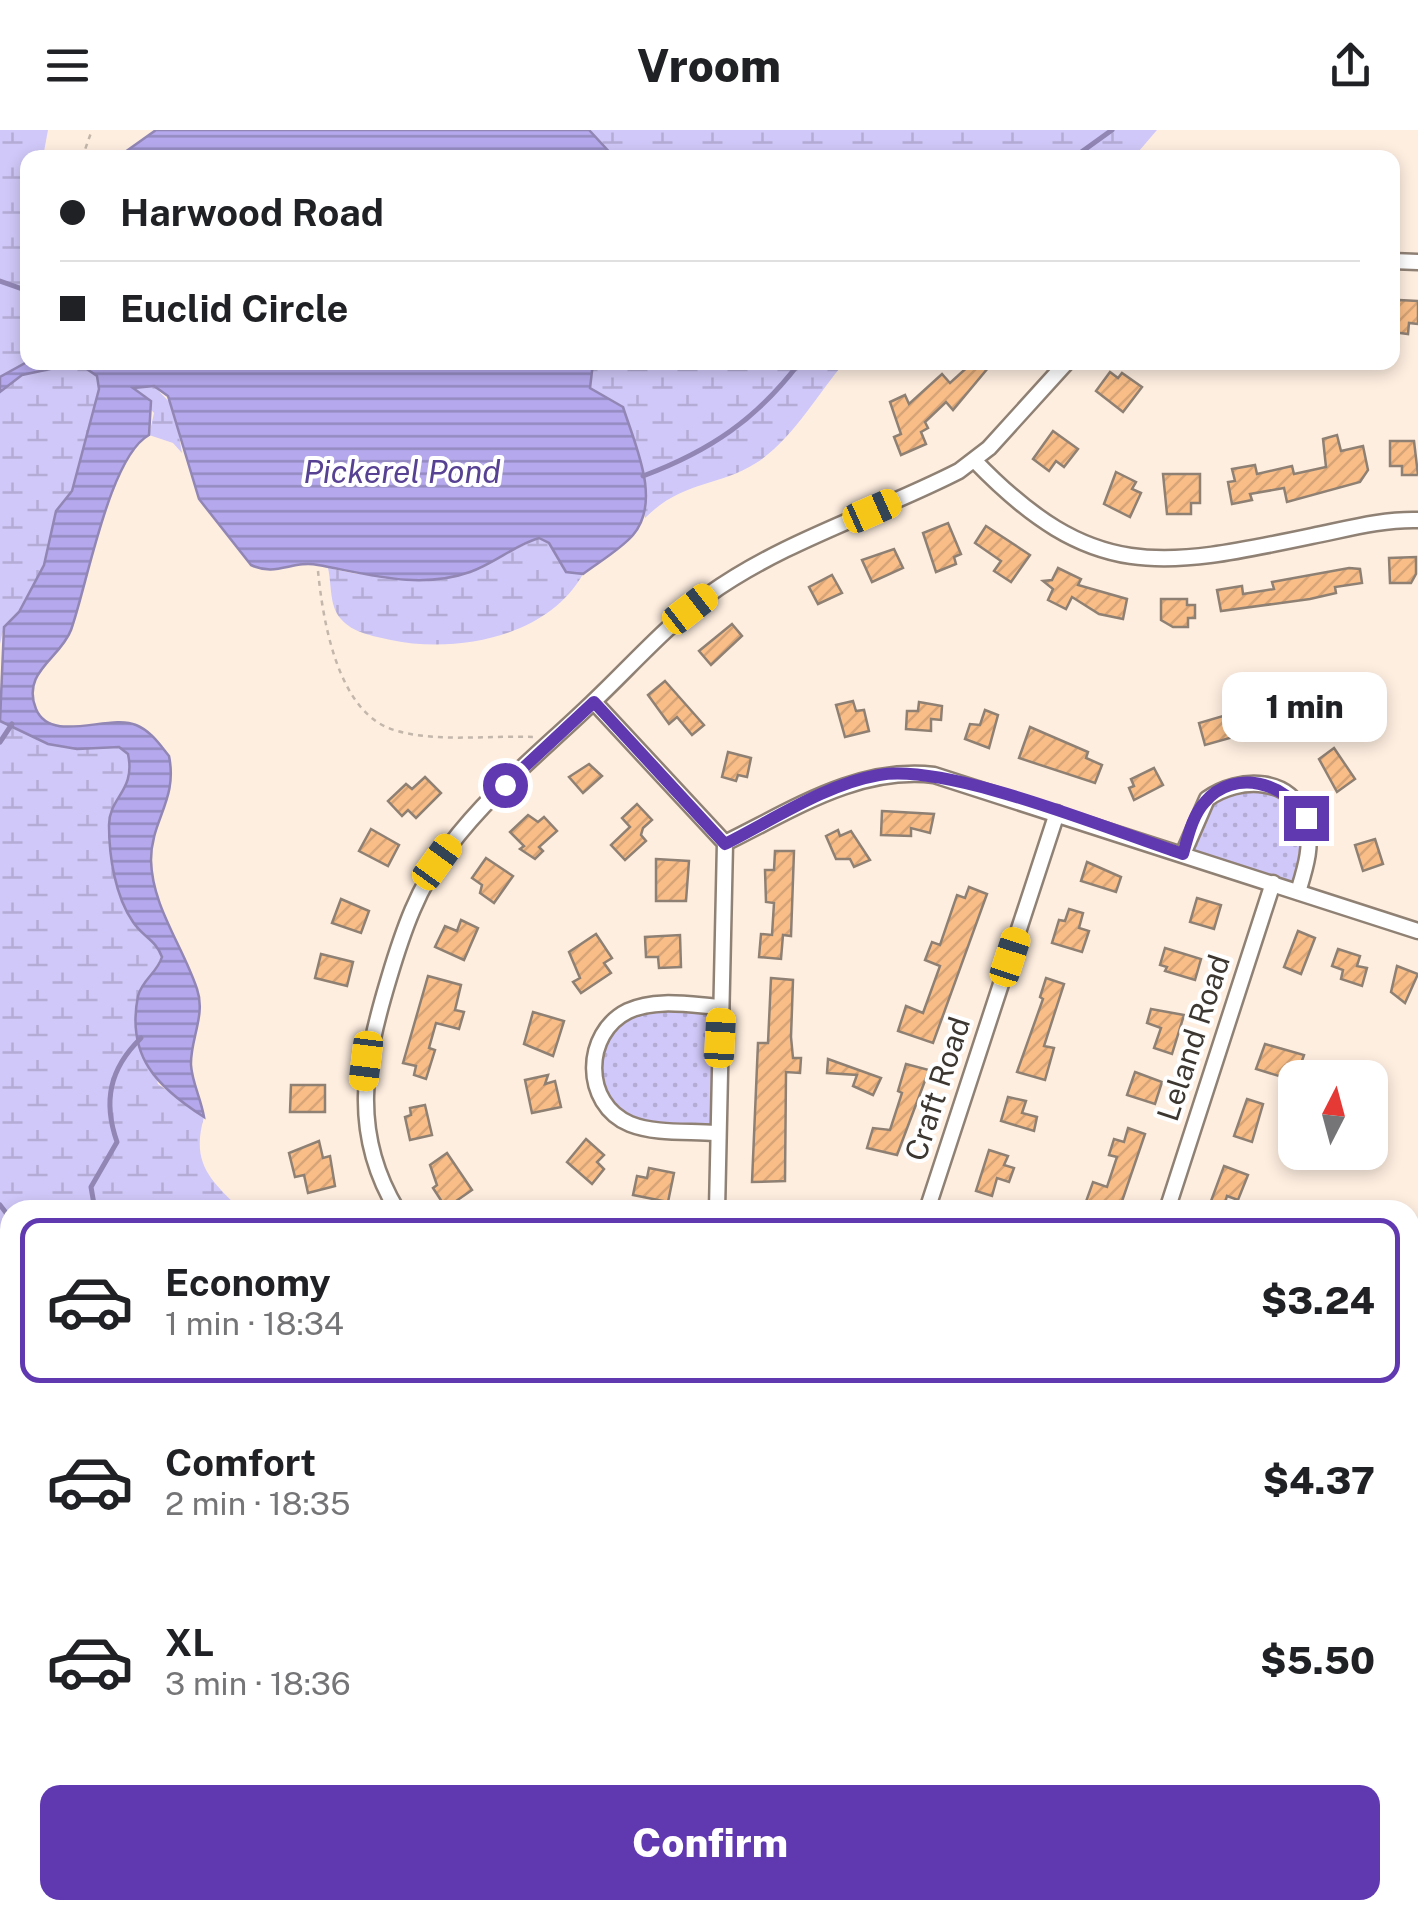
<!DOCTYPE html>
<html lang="en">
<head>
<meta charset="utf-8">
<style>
  :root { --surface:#fff; --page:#f2f2f2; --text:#202124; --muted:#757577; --line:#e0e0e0; --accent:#6039b1 }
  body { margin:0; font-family:"Public Sans",sans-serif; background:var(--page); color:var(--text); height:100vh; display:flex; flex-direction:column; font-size:38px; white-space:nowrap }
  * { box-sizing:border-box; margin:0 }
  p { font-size:32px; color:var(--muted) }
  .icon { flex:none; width:55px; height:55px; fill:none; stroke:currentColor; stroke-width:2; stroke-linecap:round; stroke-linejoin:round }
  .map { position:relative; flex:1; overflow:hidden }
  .drawer { position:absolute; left:0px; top:1070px; width:1420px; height:720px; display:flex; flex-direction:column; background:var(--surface); border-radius:30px 30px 0 0; box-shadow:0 5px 15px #0003 }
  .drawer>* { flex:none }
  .guide { position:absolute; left:20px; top:20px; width:1380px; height:220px; border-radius:20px; box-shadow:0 5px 15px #0003; display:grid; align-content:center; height:220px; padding:0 40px; background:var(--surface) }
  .needle { width:65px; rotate:6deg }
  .tools { position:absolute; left:1278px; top:930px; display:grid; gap:20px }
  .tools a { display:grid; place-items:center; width:110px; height:110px; border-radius:20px; background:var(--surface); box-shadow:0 5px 15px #0003; font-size:50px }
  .end { position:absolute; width:45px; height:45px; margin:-22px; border:12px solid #6039b1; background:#fff; box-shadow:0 0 0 5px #fff }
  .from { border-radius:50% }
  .bubble { position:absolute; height:70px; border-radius:20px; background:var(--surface); box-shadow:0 5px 15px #0003; font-size:32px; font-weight:800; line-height:70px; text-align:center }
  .car { position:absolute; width:30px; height:60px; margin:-30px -15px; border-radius:12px; box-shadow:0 0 8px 2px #0007; background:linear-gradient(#f5c518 24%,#345 0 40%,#f5c518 0 76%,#345 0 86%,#f5c518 0) }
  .guide b { display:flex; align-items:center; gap:35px; height:95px; font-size:38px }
  .guide b+b { border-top:2px solid var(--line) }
  .guide i { width:25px; height:25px; background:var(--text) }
  ul { padding:18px 0 0; list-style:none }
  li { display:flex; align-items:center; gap:30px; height:165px; margin:0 20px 15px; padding:0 20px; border:5px solid transparent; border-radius:20px }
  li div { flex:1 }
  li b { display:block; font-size:38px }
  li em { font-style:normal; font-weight:800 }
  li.active { border-color:var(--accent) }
  li>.icon { width:90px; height:90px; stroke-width:1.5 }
  .button { display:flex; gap:20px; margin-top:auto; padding:20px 40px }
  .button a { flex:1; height:115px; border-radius:20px; background:var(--accent); color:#fff; font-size:40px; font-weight:800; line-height:115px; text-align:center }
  header { display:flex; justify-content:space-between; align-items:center; height:130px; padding:0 40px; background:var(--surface); font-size:45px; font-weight:800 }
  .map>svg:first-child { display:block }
  .grass { fill:url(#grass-dots) }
  .wetland { fill:url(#wetland-marsh) }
  .water { fill:url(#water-rules); stroke:#9186b4; stroke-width:2.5 }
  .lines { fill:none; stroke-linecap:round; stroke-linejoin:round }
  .stream { stroke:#9186b4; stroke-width:5 }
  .building { fill:url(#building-hatch); stroke:#8f8074; stroke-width:2.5 }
  .service-casing { stroke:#908175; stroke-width:12 }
  .minor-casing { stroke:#908175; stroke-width:19 }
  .path { stroke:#c3b6aa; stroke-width:2.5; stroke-dasharray:5 5; stroke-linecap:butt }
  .service { stroke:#fff; stroke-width:8 }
  .minor { stroke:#fff; stroke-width:14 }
  .route { stroke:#6039b1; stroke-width:12 }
  .labels { text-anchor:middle; stroke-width:8; stroke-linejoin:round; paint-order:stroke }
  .street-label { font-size:30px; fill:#3d3731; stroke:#fff }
  .water-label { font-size:32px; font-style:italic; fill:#574192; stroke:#fff }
</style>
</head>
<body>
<header><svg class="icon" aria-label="menu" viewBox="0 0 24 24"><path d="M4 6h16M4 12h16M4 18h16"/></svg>Vroom<svg class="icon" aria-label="share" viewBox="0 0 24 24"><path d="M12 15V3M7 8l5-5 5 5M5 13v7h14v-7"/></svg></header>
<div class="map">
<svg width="1418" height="1790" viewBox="0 0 1418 1790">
  <defs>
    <pattern id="grass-dots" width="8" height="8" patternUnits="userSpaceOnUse" patternTransform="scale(2.5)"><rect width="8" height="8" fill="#d0c8f8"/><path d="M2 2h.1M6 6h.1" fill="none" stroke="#b4acd5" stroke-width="1.8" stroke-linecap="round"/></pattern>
    <pattern id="wetland-marsh" width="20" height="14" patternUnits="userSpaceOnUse" patternTransform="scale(2.5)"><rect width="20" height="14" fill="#d0c8f8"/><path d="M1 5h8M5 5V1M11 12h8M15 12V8" fill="none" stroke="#b4acd5"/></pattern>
    <pattern id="water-rules" width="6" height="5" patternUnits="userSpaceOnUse" patternTransform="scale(2.5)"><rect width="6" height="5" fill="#b5a8ec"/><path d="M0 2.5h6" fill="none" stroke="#948ac0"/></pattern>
    <pattern id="building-hatch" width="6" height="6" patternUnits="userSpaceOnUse" patternTransform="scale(2.5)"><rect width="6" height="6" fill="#f9be88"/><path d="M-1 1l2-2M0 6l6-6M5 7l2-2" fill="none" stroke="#d6a476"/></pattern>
  </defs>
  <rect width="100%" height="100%" fill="#feeee0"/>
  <g class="grass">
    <path d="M 1272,656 L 1306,689 L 1298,762 L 1183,724 L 1219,660 Z"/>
    <path d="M 721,877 L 715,1003 L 633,995 L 597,958 L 602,903 L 635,878 Z"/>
  </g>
  <g class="wetland">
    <path d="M 0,0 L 48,0 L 43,27 L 28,28 L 27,232 L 0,247 Z"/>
    <path d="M 589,0 L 1157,0 L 1133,28 L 614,28 Z"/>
    <path d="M 78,233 L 97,246 L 99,259 L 72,361 L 56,381 L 44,435 L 19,482 L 4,497 L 0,514 L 0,262 L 22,245 Z"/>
    <path d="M 593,233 L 844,233 C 817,265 792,310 756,333 C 716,358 683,350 645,388 L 643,346 L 623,277 L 590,258 Z"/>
    <path d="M 154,256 L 174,277 L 182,323 L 173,313 L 149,305 L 154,283 L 131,258 Z"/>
    <path d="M 539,408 L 549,413 L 566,442 L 583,444 C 548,507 456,524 391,510 C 373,506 353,503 341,489 C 329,476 332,455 328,438 L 357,444 L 466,443 Z"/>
    <path d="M 0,591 L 48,614 L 119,617 L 128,624 C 136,660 112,663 109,690 C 106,718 125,781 144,802 C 153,812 157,814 162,827 L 138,866 L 138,887 L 158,954 L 204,987 C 191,1033 209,1049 241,1080 L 10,1080 L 10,1780 L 259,1780 L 260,1790 L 0,1790 Z"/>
    <path d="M 1418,1295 L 1418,1790 L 1196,1790 L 1190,1780 L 1410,1780 L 1410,1301 Z"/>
    <path d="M 304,1780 L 614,1780 L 614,1790 L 307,1790 Z"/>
  </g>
  <g class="water">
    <path d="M 156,0 L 589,0 L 614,27 L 118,27 Z"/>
    <path d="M 27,232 L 593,233 L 590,258 L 623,277 C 635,315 662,371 633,405 C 621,419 599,432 583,444 L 566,442 L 549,413 L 539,408 C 515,415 495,433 470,442 C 419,460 368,444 318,435 C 293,430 276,447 251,435 L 199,369 L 168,266 L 154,256 L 133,258 L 151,271 L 149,305 C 109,327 87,456 71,500 C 60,529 21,542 36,579 C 51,615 110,583 136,595 C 151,601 160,615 169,626 C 178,670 151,690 151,730 C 152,777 183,816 197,859 C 206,885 190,910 191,935 C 192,952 201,969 204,987 C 157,957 126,926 138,866 C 142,850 157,843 162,827 C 156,810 143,807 133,792 C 115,766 109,726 109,695 C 109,667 136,661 128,624 L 119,617 L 77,619 L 48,614 L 0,591 L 4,497 L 19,482 L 44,435 L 56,381 L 72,361 L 99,259 L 97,246 L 78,233 L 22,245 L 0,262 L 0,247 Z"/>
  </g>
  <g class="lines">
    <g class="stream">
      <path d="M 1073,28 L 1112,0"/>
      <path d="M 0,151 L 28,161"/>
      <path d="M 643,346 C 710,321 757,289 800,232"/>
      <path d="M 0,612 L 12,594"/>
      <path d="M 0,1075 L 10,1088"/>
      <path d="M 95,1080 L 91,1057 L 117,1012 C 103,972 109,939 141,908"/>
      <path d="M 159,1790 L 170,1780"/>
    </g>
  </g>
  <g class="building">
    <path d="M 1399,170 L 1418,171 L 1418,194 L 1409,193 L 1408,204 L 1392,202 L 1392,179 L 1398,180 Z"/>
    <path d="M 973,232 L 993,232 L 953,280 L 946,272 L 925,292 L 928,298 L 921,302 L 926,314 L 901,325 L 894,307 L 901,304 L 890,272 L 905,265 L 909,274 L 942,244 L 950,253 Z"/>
    <path d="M 1110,242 L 1118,248 L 1122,243 L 1142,257 L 1123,282 L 1096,261 Z"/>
    <path d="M 1053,301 L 1078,319 L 1064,337 L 1056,331 L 1049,341 L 1033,329 Z"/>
    <path d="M 1337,305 L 1341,321 L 1363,316 L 1368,340 L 1360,352 L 1287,372 L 1284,358 L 1250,364 L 1252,370 L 1232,374 L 1228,352 L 1235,351 L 1232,339 L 1255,335 L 1257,344 L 1292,336 L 1294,344 L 1326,337 L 1323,309 Z"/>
    <path d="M 1390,311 L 1414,311 L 1418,345 L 1402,345 L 1402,336 L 1390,336 Z"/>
    <path d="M 1116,342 L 1136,352 L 1132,359 L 1141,363 L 1130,387 L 1104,374 Z"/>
    <path d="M 1163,344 L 1200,344 L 1200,373 L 1191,373 L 1191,384 L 1167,384 Z"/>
    <path d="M 948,393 L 961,424 L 954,427 L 956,434 L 936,442 L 923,403 Z"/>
    <path d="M 986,396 L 1030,425 L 1011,452 L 994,441 L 1001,431 L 975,413 Z"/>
    <path d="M 894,419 L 903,438 L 872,452 L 862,430 Z"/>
    <path d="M 1416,427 L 1416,444 L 1411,453 L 1390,453 L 1389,428 Z"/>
    <path d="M 1058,438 L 1081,449 L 1078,455 L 1127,469 L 1123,489 L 1099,484 L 1072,467 L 1066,479 L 1048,470 L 1053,459 L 1043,451 L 1052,450 Z"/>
    <path d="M 1349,438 L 1360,439 L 1362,453 L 1335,457 L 1336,463 L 1310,469 L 1221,481 L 1217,460 L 1242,456 L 1243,464 L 1274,459 L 1272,452 Z"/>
    <path d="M 832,445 L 842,463 L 818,474 L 809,457 Z"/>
    <path d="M 1161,469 L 1187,469 L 1187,475 L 1195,475 L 1195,488 L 1188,488 L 1188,497 L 1173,497 L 1161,490 Z"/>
    <path d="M 732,494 L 742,506 L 711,535 L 699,521 Z"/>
    <path d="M 665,551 L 704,595 L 692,605 L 677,587 L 669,594 L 648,565 Z"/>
    <path d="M 853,571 L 856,581 L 864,580 L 869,601 L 845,607 L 836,575 Z"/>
    <path d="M 919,572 L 942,576 L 941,590 L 931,589 L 931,601 L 906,599 L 907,581 L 918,581 Z"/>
    <path d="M 985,580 L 998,585 L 989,618 L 965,609 L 970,594 L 980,595 Z"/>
    <path d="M 1223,586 L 1230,608 L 1205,615 L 1199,593 Z"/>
    <path d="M 1030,597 L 1088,622 L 1086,628 L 1102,635 L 1095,653 L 1019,628 Z"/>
    <path d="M 1334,618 L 1355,649 L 1337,662 L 1319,629 Z"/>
    <path d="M 728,622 L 751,628 L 747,647 L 738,645 L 736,651 L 722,647 Z"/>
    <path d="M 589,634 L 602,646 L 583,663 L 569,647 Z"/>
    <path d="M 1154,638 L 1163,655 L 1134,670 L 1129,658 L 1134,656 L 1131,649 Z"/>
    <path d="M 425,647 L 441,663 L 416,688 L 408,680 L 402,686 L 388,671 L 406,654 L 412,659 Z"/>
    <path d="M 637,674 L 652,690 L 643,698 L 641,705 L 646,711 L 625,730 L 611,715 L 630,697 L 622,688 Z"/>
    <path d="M 882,681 L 934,684 L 930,703 L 911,698 L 911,706 L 881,705 Z"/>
    <path d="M 528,685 L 538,692 L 544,687 L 557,701 L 539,717 L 543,721 L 535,729 L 520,719 L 524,716 L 510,702 Z"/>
    <path d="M 371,699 L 399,715 L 388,736 L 359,721 Z"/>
    <path d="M 838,700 L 840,706 L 851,701 L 870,730 L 854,737 L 850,729 L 836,729 L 826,706 Z"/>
    <path d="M 1375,709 L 1383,734 L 1363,741 L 1355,715 Z"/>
    <path d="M 775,721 L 794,721 L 791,806 L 783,805 L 781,829 L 759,827 L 761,804 L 772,805 L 774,773 L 766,772 L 765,740 L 774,740 Z"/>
    <path d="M 486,728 L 513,746 L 494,773 L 480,763 L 482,755 L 472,748 Z"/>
    <path d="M 656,729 L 689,731 L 686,771 L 656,771 Z"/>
    <path d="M 1087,732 L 1121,747 L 1116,762 L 1081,751 Z"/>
    <path d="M 969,757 L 987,764 L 933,913 L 898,901 L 906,876 L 923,883 L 940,836 L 925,830 L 932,812 L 940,815 L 957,765 L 965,768 Z"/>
    <path d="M 1197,768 L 1221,775 L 1214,799 L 1190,792 Z"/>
    <path d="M 341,769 L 369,781 L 361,803 L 332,793 Z"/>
    <path d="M 1069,779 L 1083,783 L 1079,798 L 1089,801 L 1082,822 L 1052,813 L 1059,790 L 1065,791 Z"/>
    <path d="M 461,790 L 478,798 L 464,830 L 435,817 L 445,796 L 457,801 Z"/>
    <path d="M 1298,801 L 1315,808 L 1301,844 L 1284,837 Z"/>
    <path d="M 596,804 L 612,828 L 604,833 L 611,843 L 581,863 L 573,852 L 580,848 L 569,822 Z"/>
    <path d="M 680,805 L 681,837 L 659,838 L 658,827 L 646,827 L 645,807 Z"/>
    <path d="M 1165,818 L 1201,829 L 1195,850 L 1165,841 L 1167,837 L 1160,835 Z"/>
    <path d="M 1338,819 L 1360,826 L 1357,836 L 1367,838 L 1362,856 L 1341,849 L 1343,840 L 1332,836 Z"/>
    <path d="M 321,824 L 353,832 L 347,856 L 315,848 Z"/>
    <path d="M 1397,836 L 1418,844 L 1405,873 L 1391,862 Z"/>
    <path d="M 428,846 L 461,855 L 455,880 L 464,882 L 459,899 L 436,893 L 429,918 L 435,920 L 426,949 L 414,945 L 416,936 L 403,933 Z"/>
    <path d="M 771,848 L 793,850 L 791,907 L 793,928 L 801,928 L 800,943 L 786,942 L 785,1051 L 752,1052 L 758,913 L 768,913 Z"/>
    <path d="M 1046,848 L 1064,854 L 1044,916 L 1054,918 L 1045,950 L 1017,942 L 1043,869 L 1040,867 Z"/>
    <path d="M 1151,879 L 1184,885 L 1172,924 L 1154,918 L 1161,898 L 1147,893 Z"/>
    <path d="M 533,882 L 564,891 L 553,926 L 524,914 Z"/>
    <path d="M 1265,914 L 1304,925 L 1295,951 L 1256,939 Z"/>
    <path d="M 828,929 L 881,948 L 873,965 L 853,956 L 857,945 L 827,943 Z"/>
    <path d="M 906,934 L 929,940 L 897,1025 L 867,1018 L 873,998 L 890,1000 L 902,963 L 898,961 Z"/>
    <path d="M 1135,942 L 1162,952 L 1155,974 L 1127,965 Z"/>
    <path d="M 548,945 L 545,954 L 555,951 L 561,977 L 532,983 L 525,950 Z"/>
    <path d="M 291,955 L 325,955 L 325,982 L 290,982 Z"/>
    <path d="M 1008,967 L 1026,971 L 1022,983 L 1037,987 L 1034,1001 L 1001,991 Z"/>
    <path d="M 1247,969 L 1263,974 L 1252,1012 L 1234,1006 Z"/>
    <path d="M 425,975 L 432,1005 L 410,1010 L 405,987 L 411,985 L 410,978 Z"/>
    <path d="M 1128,998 L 1145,1004 L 1119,1080 L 1083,1080 L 1093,1052 L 1107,1057 L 1117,1027 L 1109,1025 L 1114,1009 L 1124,1012 Z"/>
    <path d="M 586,1009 L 604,1025 L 597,1032 L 604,1039 L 592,1054 L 567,1032 Z"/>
    <path d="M 319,1011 L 323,1028 L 330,1026 L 335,1056 L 308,1063 L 304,1045 L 295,1047 L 289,1023 Z"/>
    <path d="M 989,1020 L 1008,1026 L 1004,1035 L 1014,1038 L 1009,1052 L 997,1048 L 992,1066 L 976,1061 Z"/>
    <path d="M 447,1023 L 472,1060 L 446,1078 L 433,1058 L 437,1055 L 430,1035 Z"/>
    <path d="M 1224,1036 L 1248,1045 L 1238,1070 L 1227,1066 L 1224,1076 L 1211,1071 Z"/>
    <path d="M 649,1038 L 674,1043 L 668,1072 L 633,1065 L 637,1046 L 647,1048 Z"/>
  </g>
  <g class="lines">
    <defs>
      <g id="service">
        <path d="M 653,1780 L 653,1790"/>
        <path d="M 677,1780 L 693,1783 L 697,1790"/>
        <path d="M 715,1780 L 716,1790"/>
        <path d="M 835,1780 L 836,1790"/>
        <path d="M 889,1780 L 890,1790"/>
        <path d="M 924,1780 L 925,1790"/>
        <path d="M 664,1790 L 676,1780"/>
      </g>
      <g id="minor">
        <path d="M 1392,131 L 1418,132"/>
        <path d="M 975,331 C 1092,452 1160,438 1312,406 C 1347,399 1382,389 1418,390"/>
        <path d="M 594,572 L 725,713 L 717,1080"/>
        <path d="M 725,713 C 791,681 857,636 934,645 L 1418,801"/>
        <path d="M 1183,724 L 1207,669 C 1239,646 1293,646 1306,691 C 1313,716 1305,739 1298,762"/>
        <path d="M 715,1003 C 688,1001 655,1004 630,994 C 582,974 583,903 628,881 C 656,868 691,875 721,877"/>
        <path d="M 397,1080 C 350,1002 364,931 389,848 C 403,801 418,757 448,718 C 488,664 543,620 592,573 C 630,537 666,496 708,465 C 783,411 877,383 959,341 L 989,318 L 1067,232"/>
        <path d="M 927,1080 L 1057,683"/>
        <path d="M 1167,1080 L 1273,753"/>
      </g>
    </defs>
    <use href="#service" class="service-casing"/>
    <use href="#minor" class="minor-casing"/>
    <g class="path">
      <path d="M 82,28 L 92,0"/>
      <path d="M 318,441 C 323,492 338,583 394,600 C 437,613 488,605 533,607"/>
    </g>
    <use href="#service" class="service"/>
    <use href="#minor" class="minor"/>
  </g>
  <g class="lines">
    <path class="route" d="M 505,655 L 594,572 L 725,714 C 773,690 826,654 879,645 C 949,633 1110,700 1183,724 C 1188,707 1192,686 1205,672 C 1234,638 1286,652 1306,688"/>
  </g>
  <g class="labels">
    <g class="street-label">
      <text transform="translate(1194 908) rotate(-72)" y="10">Leland Road</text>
      <text transform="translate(938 959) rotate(-72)" y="10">Craft Road</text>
    </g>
    <g class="water-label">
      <text x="402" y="353">Pickerel Pond</text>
    </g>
  </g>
</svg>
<div class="tools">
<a><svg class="needle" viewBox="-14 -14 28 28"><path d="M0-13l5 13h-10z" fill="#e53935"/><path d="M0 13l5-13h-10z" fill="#757577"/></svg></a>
</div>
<i class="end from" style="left:505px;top:655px"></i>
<i class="end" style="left:1306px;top:688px"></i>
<div class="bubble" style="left:1222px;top:542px;width:165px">1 min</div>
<i class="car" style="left:872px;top:381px;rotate:66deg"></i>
<i class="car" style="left:690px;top:479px;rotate:52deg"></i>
<i class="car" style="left:437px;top:732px;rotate:36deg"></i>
<i class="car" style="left:1010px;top:827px;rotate:18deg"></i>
<i class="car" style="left:720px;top:908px;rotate:3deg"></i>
<i class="car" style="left:366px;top:931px;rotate:187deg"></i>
<div class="guide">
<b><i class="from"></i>Harwood Road</b>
<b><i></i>Euclid Circle</b>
</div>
<section class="drawer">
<ul>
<li class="active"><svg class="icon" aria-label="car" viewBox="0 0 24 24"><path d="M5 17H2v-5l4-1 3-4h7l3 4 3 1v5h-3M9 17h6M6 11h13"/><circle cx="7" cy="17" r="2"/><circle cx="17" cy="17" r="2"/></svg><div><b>Economy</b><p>1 min · 18:34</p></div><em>$3.24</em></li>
<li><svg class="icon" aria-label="car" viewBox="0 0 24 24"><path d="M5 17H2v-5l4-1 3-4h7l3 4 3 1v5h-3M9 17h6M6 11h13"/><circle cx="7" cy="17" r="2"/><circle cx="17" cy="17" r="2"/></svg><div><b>Comfort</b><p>2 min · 18:35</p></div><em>$4.37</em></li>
<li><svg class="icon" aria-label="car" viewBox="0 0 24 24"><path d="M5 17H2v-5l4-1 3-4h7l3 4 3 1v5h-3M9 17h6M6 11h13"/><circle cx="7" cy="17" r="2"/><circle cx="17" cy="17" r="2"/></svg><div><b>XL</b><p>3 min · 18:36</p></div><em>$5.50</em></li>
</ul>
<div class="button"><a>Confirm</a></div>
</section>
</div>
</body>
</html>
